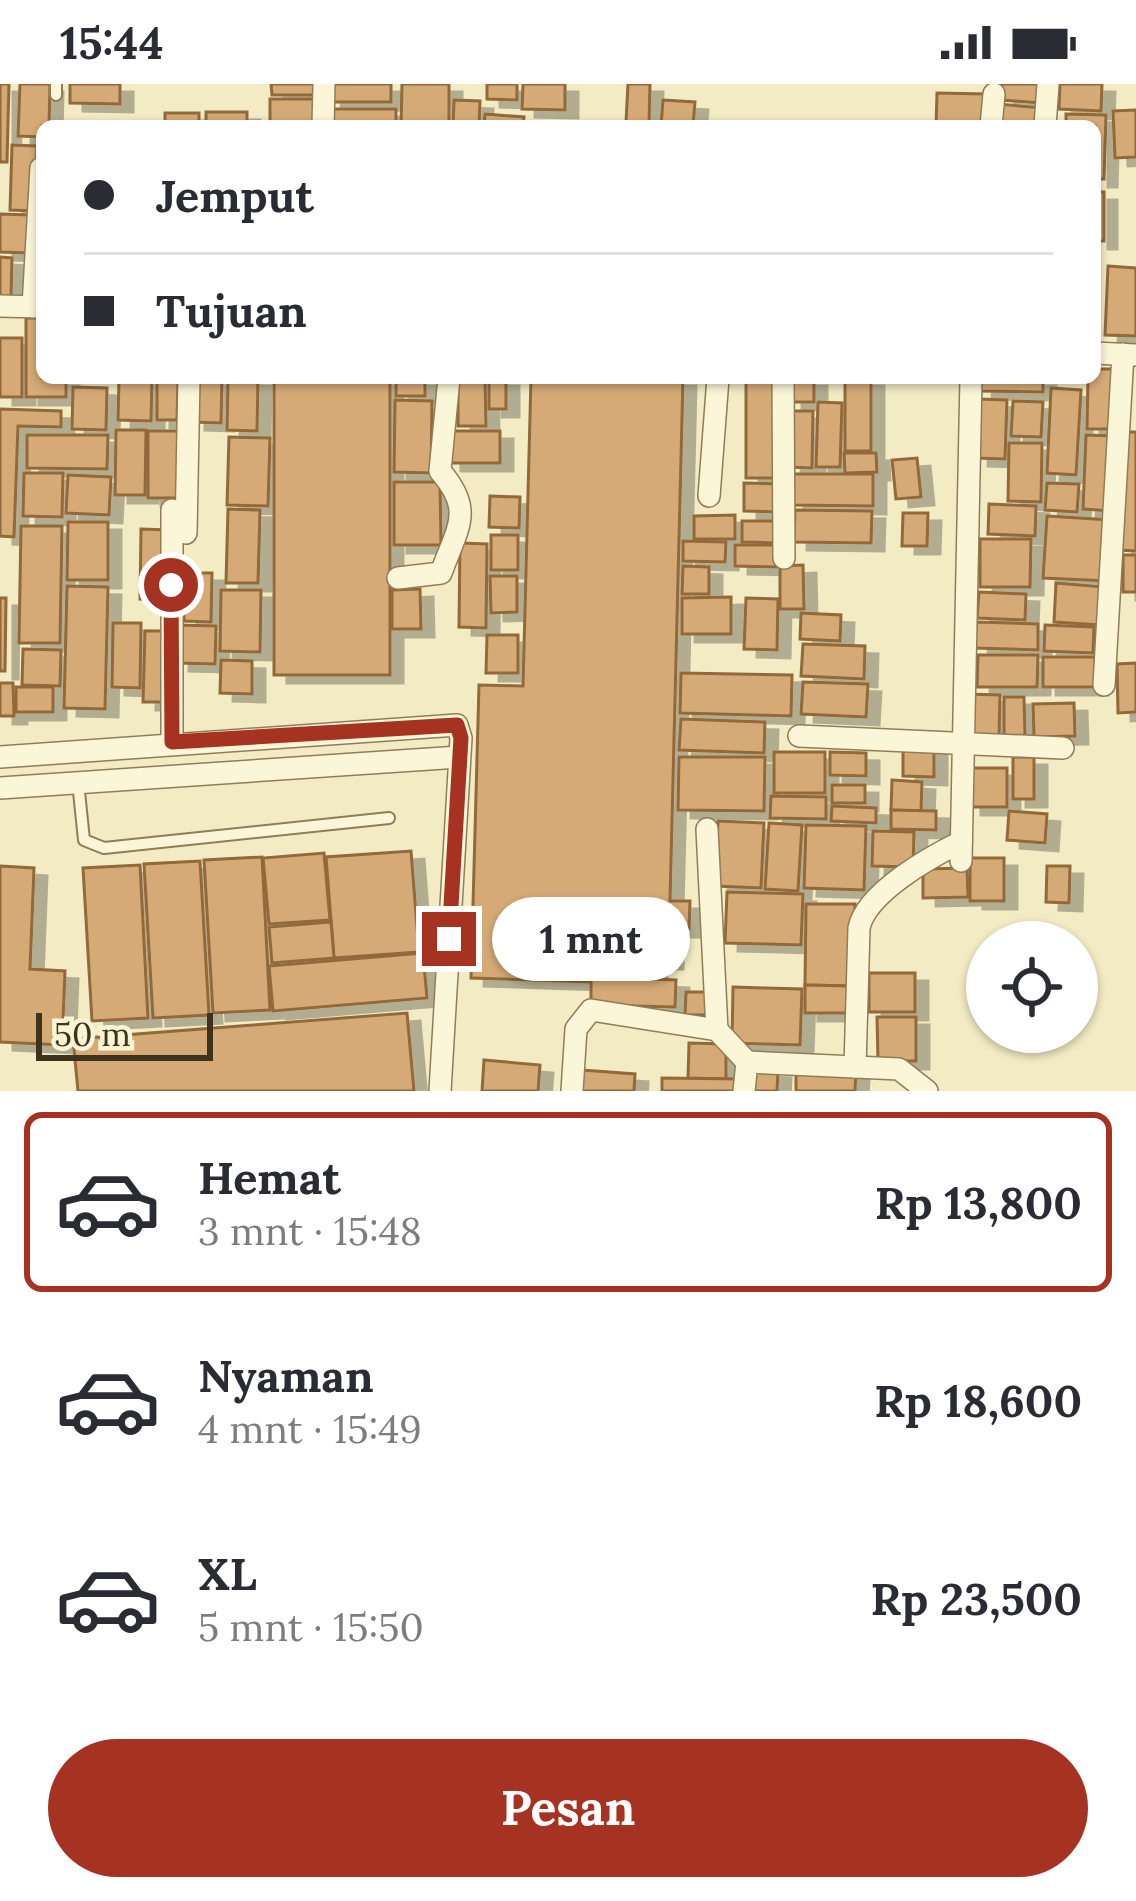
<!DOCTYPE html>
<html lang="id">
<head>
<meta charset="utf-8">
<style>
  :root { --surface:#fff; --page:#f7f7f7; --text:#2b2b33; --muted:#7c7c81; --line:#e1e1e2; --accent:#a63221 }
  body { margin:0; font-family:Lora,serif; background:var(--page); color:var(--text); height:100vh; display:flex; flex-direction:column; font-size:45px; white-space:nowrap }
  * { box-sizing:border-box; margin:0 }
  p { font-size:39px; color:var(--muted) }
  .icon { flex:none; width:66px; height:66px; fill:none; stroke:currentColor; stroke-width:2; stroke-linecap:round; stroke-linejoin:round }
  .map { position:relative; height:1007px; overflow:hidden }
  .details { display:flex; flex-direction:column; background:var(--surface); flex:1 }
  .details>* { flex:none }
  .hud { position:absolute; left:36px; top:36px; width:1065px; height:264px; border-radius:18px; box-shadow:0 3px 9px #0004; display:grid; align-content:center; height:264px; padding:0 48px; background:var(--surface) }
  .controls { position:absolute; left:966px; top:837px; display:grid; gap:24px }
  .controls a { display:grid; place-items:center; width:132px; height:132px; border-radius:50%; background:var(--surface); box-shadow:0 3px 9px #0004; font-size:60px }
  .scale { position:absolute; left:36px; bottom:30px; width:177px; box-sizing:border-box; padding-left:12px; border:6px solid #3e321d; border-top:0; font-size:33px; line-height:42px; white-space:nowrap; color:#3e321d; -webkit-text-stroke:9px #f9f4d4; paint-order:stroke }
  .end { position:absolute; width:54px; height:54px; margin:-27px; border:15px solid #a63221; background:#fff; box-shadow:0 0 0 6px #fff }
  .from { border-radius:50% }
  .bubble { position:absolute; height:84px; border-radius:42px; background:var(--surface); box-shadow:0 3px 9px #0004; font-size:39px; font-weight:700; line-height:84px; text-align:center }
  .hud b { display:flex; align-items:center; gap:42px; height:114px; font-size:45px }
  .hud b+b { border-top:3px solid var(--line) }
  .hud i { width:30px; height:30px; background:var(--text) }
  ul { padding:21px 0 0; list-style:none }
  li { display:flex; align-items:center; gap:36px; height:180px; margin:0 24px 18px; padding:0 24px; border:6px solid transparent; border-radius:18px }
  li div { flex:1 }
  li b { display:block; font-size:45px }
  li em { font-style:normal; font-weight:700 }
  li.active { border-color:var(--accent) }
  li>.icon { width:108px; height:108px; stroke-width:1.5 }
  .cta { display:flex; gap:24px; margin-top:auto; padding:24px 48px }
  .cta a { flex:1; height:138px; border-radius:72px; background:var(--accent); color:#fff; font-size:48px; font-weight:700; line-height:138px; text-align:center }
  .status { display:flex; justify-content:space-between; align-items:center; height:84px; padding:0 60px; background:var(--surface); direction:ltr }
  .status svg { height:33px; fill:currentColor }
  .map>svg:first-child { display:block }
  .building { fill:#d5aa76; stroke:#92693b; stroke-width:3; filter:url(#shadow) }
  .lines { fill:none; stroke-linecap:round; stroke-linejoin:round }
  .service-casing { stroke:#907d58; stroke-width:14 }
  .minor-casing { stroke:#907d58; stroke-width:24 }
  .service { stroke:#fcf6d8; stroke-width:10 }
  .minor { stroke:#fcf6d8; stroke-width:21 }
  .route { stroke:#a63221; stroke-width:15 }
</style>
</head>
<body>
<div class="status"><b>15:44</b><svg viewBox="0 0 49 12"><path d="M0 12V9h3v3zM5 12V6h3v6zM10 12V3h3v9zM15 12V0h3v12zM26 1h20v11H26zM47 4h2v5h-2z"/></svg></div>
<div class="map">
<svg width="1136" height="1007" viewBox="0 0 1136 1007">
  <defs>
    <filter id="shadow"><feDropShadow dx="13" dy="8" stdDeviation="0" flood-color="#0004"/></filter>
  </defs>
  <rect width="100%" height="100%" fill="#f3ebc4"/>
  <g class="building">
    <path d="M 0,0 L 9,0 L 7,78 L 0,78 Z"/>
    <path d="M 20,0 L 50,0 L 49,42 L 42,42 L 42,53 L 18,52 Z"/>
    <path d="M 70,0 L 120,0 L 120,20 L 70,19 Z"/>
    <path d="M 271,0 L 317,0 L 317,11 L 272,11 Z"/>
    <path d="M 329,0 L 391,0 L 391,18 L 328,18 Z"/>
    <path d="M 402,0 L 449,0 L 449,42 L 401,42 Z"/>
    <path d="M 487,0 L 517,0 L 517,16 L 487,15 Z"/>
    <path d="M 523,0 L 565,0 L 565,26 L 522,25 Z"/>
    <path d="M 628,0 L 650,0 L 649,39 L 626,38 Z"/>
    <path d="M 1002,0 L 1043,0 L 1041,19 L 1001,16 Z"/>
    <path d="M 1060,0 L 1102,0 L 1101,27 L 1059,25 Z"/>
    <path d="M 937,9 L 986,10 L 986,42 L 936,42 Z"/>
    <rect x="270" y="15" width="47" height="27"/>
    <path d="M 454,16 L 480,17 L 479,42 L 453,42 Z"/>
    <path d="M 663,16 L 695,18 L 693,42 L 661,42 Z"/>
    <path d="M 997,20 L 1043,24 L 1041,42 L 995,42 Z"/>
    <rect x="328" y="25" width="68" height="17"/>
    <path d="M 1136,26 L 1136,73 L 1115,74 L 1113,27 Z"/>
    <rect x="206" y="28" width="41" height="14"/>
    <rect x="165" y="29" width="34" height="13"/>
    <path d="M 485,30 L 524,33 L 523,42 L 484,42 Z"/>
    <path d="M 1066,30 L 1106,31 L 1104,95 L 1095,95 L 1095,42 L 1066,42 Z"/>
    <path d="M 12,61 L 37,62 L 35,127 L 10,126 Z"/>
    <rect x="1095" y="108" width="9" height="49"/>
    <path d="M 0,130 L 31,131 L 30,169 L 0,168 Z"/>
    <path d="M 0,173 L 12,174 L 11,213 L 0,212 Z"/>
    <path d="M 1108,182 L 1136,184 L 1136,252 L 1105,251 Z"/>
    <path d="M 26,234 L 42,234 L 42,294 L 66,294 L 66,313 L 26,313 Z"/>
    <rect x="0" y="254" width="22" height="59"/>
    <path d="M 1095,285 L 1117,285 L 1115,345 L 1087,345 L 1088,294 L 1095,294 Z"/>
    <path d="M 119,294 L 152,294 L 151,337 L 118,336 Z"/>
    <path d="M 157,294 L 178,294 L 177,336 L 157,336 Z"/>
    <path d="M 193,294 L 222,294 L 221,339 L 192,338 Z"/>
    <path d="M 228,294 L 258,294 L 257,347 L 227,346 Z"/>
    <rect x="274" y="294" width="116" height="297"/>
    <rect x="396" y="294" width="29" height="18"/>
    <path d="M 458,294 L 485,294 L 486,342 L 458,342 Z"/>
    <rect x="489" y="294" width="17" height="31"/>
    <path d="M 531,294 L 683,294 L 670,817 L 690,817 L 689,845 L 671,845 L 670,877 L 654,877 L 653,895 L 676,896 L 675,923 L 591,921 L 591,898 L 471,894 L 479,601 L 523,602 Z"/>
    <rect x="746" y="294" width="34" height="100"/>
    <rect x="789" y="294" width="25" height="24"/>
    <rect x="845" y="294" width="26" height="73"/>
    <path d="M 980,294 L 1043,294 L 1043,308 L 979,307 Z"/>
    <path d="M 73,303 L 107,304 L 106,346 L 72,345 Z"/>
    <path d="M 1051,304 L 1081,306 L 1076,391 L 1047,389 Z"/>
    <path d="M 978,315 L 1007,316 L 1005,375 L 975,374 Z"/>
    <path d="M 395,316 L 432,317 L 431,389 L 394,388 Z"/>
    <path d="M 1013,317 L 1043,318 L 1041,353 L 1011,352 Z"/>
    <path d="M 818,318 L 842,319 L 840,383 L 816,383 Z"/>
    <path d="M 0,325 L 61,327 L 61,343 L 18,342 L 14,453 L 0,452 Z"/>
    <path d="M 790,327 L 813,327 L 812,384 L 788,383 Z"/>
    <path d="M 116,346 L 146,346 L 145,411 L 115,411 Z"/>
    <rect x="148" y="347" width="33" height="67"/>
    <rect x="448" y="347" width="52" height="32"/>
    <path d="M 1124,348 L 1136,348 L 1136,467 L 1119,466 Z"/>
    <path d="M 27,351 L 108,351 L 107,385 L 27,384 Z"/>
    <path d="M 1086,351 L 1115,352 L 1112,427 L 1083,425 Z"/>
    <path d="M 229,353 L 270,354 L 268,422 L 227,421 Z"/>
    <path d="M 1009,359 L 1042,359 L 1041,418 L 1008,417 Z"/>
    <path d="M 844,369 L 876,369 L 877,388 L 845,389 Z"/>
    <path d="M 917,374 L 921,413 L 896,415 L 892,376 Z"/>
    <path d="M 24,389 L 63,389 L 62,433 L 23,432 Z"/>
    <path d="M 791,390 L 873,390 L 873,422 L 791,421 Z"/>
    <path d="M 68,391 L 111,393 L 109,431 L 66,429 Z"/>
    <path d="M 394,398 L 440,398 L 441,461 L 394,461 Z"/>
    <path d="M 744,399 L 779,400 L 778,428 L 744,427 Z"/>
    <path d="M 1047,399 L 1079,400 L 1077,428 L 1045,426 Z"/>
    <path d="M 490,412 L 520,413 L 519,444 L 489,443 Z"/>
    <path d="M 989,420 L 1036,422 L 1035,452 L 988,450 Z"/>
    <path d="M 228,425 L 260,426 L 258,499 L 226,499 Z"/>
    <path d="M 795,426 L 872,427 L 871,459 L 794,458 Z"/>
    <path d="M 903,429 L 928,429 L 927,462 L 902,462 Z"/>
    <path d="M 735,431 L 735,455 L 694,455 L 694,432 Z"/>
    <path d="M 1047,432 L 1111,436 L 1108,497 L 1043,494 Z"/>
    <path d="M 742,437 L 780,437 L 780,459 L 742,458 Z"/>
    <path d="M 68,438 L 108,438 L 108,496 L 67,496 Z"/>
    <path d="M 21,442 L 62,442 L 60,559 L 19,559 Z"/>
    <path d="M 141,445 L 169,446 L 168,516 L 140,515 Z"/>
    <rect x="491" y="451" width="27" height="35"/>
    <path d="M 980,455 L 1031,455 L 1030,503 L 980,503 Z"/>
    <path d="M 683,457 L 726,458 L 725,478 L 683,477 Z"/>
    <path d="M 460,459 L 487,460 L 486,544 L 459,543 Z"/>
    <path d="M 735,461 L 776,461 L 776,483 L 735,482 Z"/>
    <rect x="1123" y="471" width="13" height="37"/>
    <path d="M 803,481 L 804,525 L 780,525 L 780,482 Z"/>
    <path d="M 683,482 L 709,483 L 709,510 L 682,510 Z"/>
    <path d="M 184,489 L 212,489 L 211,538 L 184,537 Z"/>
    <path d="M 490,492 L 517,492 L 517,528 L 491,529 Z"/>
    <path d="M 1056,499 L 1104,503 L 1101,541 L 1054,538 Z"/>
    <path d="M 67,502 L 108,503 L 105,625 L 64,624 Z"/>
    <path d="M 420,505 L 421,545 L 392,545 L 392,506 Z"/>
    <path d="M 221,506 L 261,506 L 260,568 L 220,567 Z"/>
    <path d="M 979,508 L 1026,510 L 1025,536 L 977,534 Z"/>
    <path d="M 731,513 L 731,550 L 682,550 L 682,514 Z"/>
    <path d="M 0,514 L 6,514 L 5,587 L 0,587 Z"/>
    <path d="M 746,514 L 778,515 L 777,566 L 744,565 Z"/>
    <path d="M 801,529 L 841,531 L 840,557 L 800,555 Z"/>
    <path d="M 976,538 L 1038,540 L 1038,566 L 975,564 Z"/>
    <path d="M 113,539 L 141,539 L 140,604 L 112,603 Z"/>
    <path d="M 177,541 L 216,542 L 215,580 L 176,579 Z"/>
    <path d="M 1045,541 L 1094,543 L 1093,569 L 1044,567 Z"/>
    <path d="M 145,547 L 167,547 L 166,618 L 143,618 Z"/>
    <path d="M 487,551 L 518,551 L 518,589 L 486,589 Z"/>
    <path d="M 803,560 L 865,562 L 864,595 L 801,592 Z"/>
    <path d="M 23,565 L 61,566 L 60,602 L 22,601 Z"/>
    <path d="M 978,571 L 1038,571 L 1037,603 L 977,603 Z"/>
    <rect x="1043" y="573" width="52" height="30"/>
    <path d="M 221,576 L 252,577 L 252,610 L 220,609 Z"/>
    <path d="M 1136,579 L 1136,628 L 1118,629 L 1117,580 Z"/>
    <path d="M 681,589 L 792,591 L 791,632 L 680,629 Z"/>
    <path d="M 803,598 L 868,600 L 866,633 L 801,630 Z"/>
    <path d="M 0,599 L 13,599 L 14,632 L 0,632 Z"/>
    <rect x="16" y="603" width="37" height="25"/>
    <path d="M 966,610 L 1000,611 L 999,654 L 965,653 Z"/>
    <path d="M 1004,613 L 1024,613 L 1025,651 L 1004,652 Z"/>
    <path d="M 1074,619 L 1075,652 L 1034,653 L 1033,620 Z"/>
    <path d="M 681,635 L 765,638 L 764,669 L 679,666 Z"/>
    <path d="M 903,662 L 934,663 L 934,693 L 903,692 Z"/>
    <rect x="774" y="668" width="51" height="41"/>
    <path d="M 830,668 L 866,669 L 866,692 L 830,691 Z"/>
    <path d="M 679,673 L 765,673 L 764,727 L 678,726 Z"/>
    <rect x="1013" y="673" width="21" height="42"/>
    <rect x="968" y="684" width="39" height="39"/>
    <path d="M 892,696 L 922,698 L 921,727 L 891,726 Z"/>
    <rect x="832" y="701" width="33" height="18"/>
    <path d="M 771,712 L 826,713 L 826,735 L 770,734 Z"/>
    <path d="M 832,722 L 876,724 L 876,739 L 831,737 Z"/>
    <path d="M 891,726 L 936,727 L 936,746 L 891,745 Z"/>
    <path d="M 1009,727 L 1047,730 L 1045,759 L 1007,756 Z"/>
    <path d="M 718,737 L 764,739 L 761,804 L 715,802 Z"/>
    <path d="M 769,739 L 802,741 L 798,807 L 765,805 Z"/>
    <path d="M 806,741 L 866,742 L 864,806 L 804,804 Z"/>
    <path d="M 873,747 L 914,748 L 913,783 L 872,782 Z"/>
    <path d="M 411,767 L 419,868 L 334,874 L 326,773 Z"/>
    <path d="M 324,769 L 330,836 L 269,840 L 263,774 Z"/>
    <path d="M 262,773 L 270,926 L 213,929 L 204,776 Z"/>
    <rect x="970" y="774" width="34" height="43"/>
    <path d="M 200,777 L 209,931 L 153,934 L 144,780 Z"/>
    <path d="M 140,781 L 148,934 L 92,937 L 83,784 Z"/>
    <path d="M 0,782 L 34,784 L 30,885 L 65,887 L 62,961 L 0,958 Z"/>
    <path d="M 1047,782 L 1070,782 L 1069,819 L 1046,818 Z"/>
    <path d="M 967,784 L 968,813 L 923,814 L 923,785 Z"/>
    <path d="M 727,808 L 803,810 L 801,861 L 725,859 Z"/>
    <path d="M 806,820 L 855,820 L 854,902 L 805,901 Z"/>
    <path d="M 331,838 L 334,874 L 272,879 L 269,843 Z"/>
    <path d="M 423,869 L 427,914 L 273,927 L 269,882 Z"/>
    <rect x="869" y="889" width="46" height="39"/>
    <path d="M 805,901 L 850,902 L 850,929 L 805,929 Z"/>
    <path d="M 733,903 L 802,905 L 800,961 L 732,959 Z"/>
    <path d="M 686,908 L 711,908 L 711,931 L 685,931 Z"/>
    <path d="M 407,929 L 414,1007 L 78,1007 L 73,955 Z"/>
    <path d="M 877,933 L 916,933 L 916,977 L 878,977 Z"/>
    <path d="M 689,959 L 726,960 L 726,995 L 688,994 Z"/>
    <path d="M 484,976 L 540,981 L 538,1007 L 482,1007 Z"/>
    <path d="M 752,985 L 778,986 L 777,1007 L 751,1007 Z"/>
    <path d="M 796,985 L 856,986 L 855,1007 L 796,1007 Z"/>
    <path d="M 582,986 L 635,990 L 634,1007 L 580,1007 Z"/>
    <path d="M 662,994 L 739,995 L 739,1007 L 662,1007 Z"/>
  </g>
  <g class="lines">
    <defs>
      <g id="service">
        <path d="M 56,11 L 56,0"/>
        <path d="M 78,698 L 84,756 L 104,764 L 389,734"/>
      </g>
      <g id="minor">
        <path d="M 323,42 L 324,0"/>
        <path d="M 991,42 L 994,10"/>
        <path d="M 1045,42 L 1048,0"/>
        <path d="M 0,222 L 42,223"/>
        <path d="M 33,223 L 41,84"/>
        <path d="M 1095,269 L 1135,271"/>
        <path d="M 783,294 L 784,474"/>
        <path d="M 709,412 L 718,294"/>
        <path d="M 172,426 L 172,659"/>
        <path d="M 186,449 L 189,294"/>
        <path d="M 398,494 L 441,489 C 457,444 475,427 440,387 L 449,294"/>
        <path d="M 1104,601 L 1123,270"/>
        <path d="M 799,652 L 1063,664"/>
        <path d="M 0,673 L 457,641 L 461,654 L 440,1007"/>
        <path d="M 0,704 L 459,673"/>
        <path d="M 707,745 L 717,946"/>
        <path d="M 961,777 L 971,294"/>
        <path d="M 855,983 L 859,844 C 866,809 930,773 961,758"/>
        <path d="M 572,1007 L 576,945 L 591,926 L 717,946 L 747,978 L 899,985 L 927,1007"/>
        <path d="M 744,1007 L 747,978"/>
      </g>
    </defs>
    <use href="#service" class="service-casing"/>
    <use href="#minor" class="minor-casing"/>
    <use href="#service" class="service"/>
    <use href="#minor" class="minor"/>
  </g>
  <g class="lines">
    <path class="route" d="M 171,501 L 172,658 L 457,641 L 461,654 L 449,855"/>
  </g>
</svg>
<div class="controls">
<a><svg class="icon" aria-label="locate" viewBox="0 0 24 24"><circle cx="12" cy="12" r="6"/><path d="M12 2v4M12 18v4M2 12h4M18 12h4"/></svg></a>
</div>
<div class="scale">50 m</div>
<i class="end from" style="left:171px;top:501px"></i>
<i class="end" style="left:449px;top:855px"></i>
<div class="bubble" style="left:492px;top:813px;width:198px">1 mnt</div>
<div class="hud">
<b><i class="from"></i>Jemput</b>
<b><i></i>Tujuan</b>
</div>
</div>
<section class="details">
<ul>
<li class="active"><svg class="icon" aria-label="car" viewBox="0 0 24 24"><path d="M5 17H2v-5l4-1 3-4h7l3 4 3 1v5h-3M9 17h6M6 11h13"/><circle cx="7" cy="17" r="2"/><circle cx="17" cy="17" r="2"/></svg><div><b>Hemat</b><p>3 mnt · 15:48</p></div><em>Rp 13,800</em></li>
<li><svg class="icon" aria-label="car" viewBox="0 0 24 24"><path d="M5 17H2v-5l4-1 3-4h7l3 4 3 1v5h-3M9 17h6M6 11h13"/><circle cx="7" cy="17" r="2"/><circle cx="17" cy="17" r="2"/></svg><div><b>Nyaman</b><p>4 mnt · 15:49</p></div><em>Rp 18,600</em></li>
<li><svg class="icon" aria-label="car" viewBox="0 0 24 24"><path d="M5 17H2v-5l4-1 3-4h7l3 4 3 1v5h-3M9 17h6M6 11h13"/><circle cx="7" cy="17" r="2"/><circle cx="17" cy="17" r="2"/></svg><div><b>XL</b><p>5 mnt · 15:50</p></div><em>Rp 23,500</em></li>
</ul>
<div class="cta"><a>Pesan</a></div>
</section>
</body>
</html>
